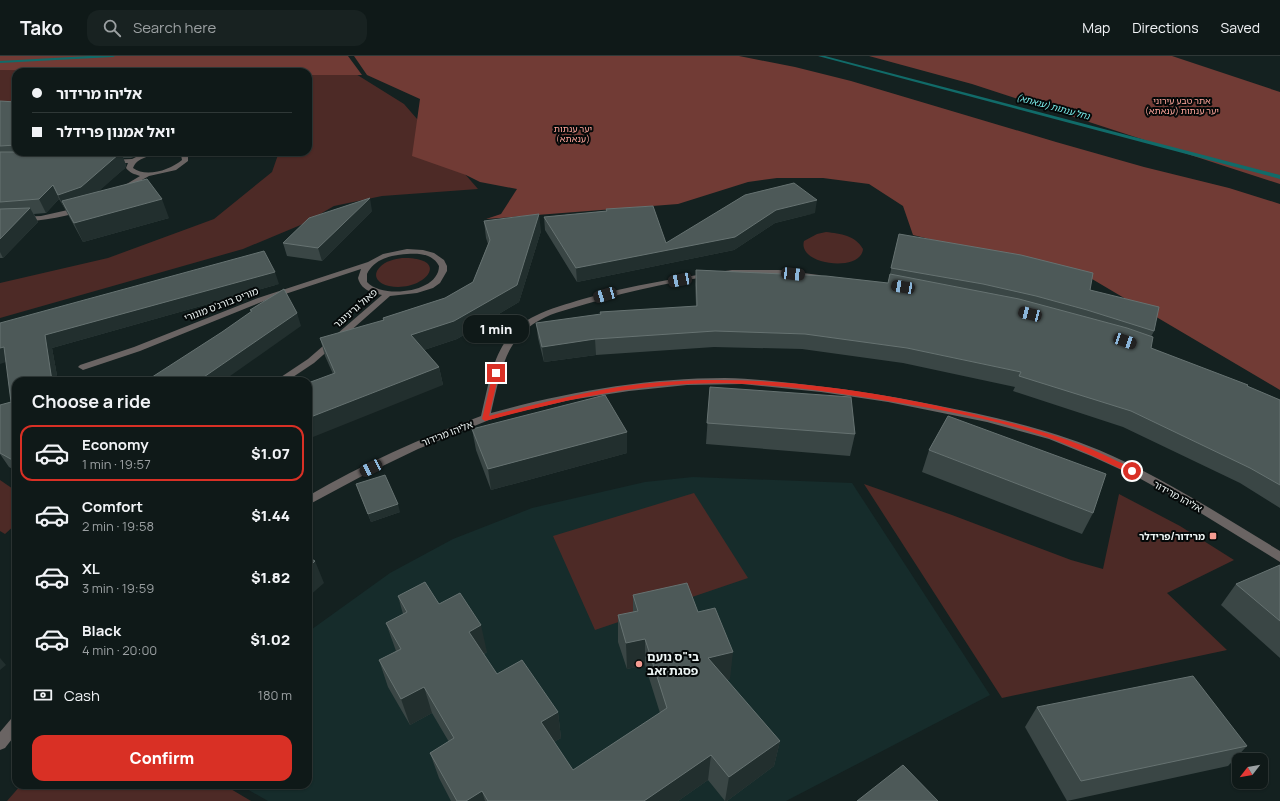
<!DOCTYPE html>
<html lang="en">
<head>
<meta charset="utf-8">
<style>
  :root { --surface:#0f1918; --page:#182221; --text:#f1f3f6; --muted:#9ba0a2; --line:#2f3837; --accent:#d93025 }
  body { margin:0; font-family:Manrope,"Noto Sans Hebrew",sans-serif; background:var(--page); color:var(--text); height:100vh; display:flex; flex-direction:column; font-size:15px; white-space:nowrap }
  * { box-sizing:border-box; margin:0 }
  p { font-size:13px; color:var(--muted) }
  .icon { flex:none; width:22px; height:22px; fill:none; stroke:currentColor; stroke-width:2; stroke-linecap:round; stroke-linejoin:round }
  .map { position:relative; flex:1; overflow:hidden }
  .panel { position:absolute; left:12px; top:321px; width:300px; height:412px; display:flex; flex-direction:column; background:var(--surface); border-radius:12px; box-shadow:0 1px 3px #0004,0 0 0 1px var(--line) }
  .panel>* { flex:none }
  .top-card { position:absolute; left:12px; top:12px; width:300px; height:88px; border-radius:12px; box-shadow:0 1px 3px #0004,0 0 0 1px var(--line); display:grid; align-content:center; height:88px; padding:0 20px; background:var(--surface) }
  .needle { width:26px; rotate:239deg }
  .controls { position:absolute; left:1232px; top:697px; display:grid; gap:8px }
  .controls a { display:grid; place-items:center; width:36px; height:36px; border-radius:8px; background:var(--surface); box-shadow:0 1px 3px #0004,0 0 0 1px var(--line); font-size:20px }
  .end { position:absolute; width:18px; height:18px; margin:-9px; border:5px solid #d93025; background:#fff; box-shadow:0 0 0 2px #fff }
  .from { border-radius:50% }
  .bubble { position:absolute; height:28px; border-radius:12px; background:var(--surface); box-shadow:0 1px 3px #0004,0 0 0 1px var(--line); font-size:13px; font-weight:800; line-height:28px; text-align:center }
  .car { position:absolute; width:12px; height:24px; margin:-12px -6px; border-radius:5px; box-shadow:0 0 3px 1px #0007; background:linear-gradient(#222 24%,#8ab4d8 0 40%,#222 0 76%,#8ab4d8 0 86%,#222 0) }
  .top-card b { display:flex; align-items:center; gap:14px; height:38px; font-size:15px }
  .top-card b+b { border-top:1px solid var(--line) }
  .top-card i { width:10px; height:10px; background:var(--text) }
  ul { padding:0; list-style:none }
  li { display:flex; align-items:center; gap:12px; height:56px; margin:0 8px 6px; padding:0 12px; border:2px solid transparent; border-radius:12px }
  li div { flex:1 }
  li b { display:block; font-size:15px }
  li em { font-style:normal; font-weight:800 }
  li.current { border-color:var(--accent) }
  li>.icon { width:36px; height:36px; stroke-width:1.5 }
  h2 { padding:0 20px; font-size:18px; line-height:48px }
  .pay { display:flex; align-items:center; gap:10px; height:44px; padding:0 20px; font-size:15px }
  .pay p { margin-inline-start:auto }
  .primary-button { display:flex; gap:8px; margin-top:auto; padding:8px 20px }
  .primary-button a { flex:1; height:46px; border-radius:12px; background:var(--accent); color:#fff; font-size:16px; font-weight:800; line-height:46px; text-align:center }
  header { display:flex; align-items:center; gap:24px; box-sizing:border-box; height:56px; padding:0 20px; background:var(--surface); border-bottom:1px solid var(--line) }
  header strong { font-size:19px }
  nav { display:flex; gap:22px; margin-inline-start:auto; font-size:14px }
  .search { width:280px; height:36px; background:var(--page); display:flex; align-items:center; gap:10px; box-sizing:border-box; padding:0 14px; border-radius:12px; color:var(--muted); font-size:15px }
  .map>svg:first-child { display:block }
  .built { fill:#162c2b }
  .green { fill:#4d2a26 }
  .forest { fill:#713b35 }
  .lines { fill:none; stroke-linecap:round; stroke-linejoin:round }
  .stream { fill:#116b69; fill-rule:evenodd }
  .minor { fill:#6a6463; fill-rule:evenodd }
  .wall { fill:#3a4645 }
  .shaded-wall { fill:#222f2e }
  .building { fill:#4d5958; stroke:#667271 }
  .route { fill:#d93025 }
  .poi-dot { fill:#f59c92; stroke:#050909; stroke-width:1.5 }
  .labels { text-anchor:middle; stroke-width:4; stroke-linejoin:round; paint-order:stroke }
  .far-park-label { font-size:9px; fill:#fea59b; stroke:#050909 }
  .far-water-label { font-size:9px; font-style:italic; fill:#7ef4f1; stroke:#050909 }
  .street-label { font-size:10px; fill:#eef6f5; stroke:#050909 }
  .poi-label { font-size:10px; font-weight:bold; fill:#eef6f5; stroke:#050909; text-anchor:end }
  .near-poi-label { font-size:12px; font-weight:bold; fill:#eef6f5; stroke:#050909; text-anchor:start }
</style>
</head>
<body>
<header>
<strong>Tako</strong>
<div class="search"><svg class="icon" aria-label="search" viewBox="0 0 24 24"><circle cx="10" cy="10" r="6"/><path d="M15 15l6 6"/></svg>Search here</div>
<nav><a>Map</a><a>Directions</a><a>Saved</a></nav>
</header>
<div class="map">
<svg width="1280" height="745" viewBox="0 0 1280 745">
  <rect width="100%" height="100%" fill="#142120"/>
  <path class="built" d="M 693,421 L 852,427 L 990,639 L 786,745 L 268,745 L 240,729 L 308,729 L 308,576 L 390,517 L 453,483 L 532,452 L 645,426 Z"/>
  <g class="green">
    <path d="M 343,10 L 404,48 L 478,133 L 382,140 L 334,150 L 303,168 L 243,193 L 0,262 L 0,227 L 108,202 L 214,163 L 272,116 L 279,96 L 308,96 L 308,16 L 16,16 L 16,49 L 0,50 L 0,13 Z"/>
    <path d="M 826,176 C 841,178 855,179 863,193 C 861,217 797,209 804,185 L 817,178 Z"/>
    <path d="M 402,202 C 454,201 424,237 389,230 C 379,228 371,220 380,211 C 385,205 395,203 402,202 Z"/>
    <path d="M 0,424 L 16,435 L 16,468 L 5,478 L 0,475 Z"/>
    <path d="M 864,428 L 952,459 L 1071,504 L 1103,513 L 1119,438 L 1180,470 L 1234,504 L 1167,537 L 1227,594 L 1002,642 Z"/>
    <path d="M 694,437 L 748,522 L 595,574 L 553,480 Z"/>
    <path d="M 21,729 L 224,729 L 251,745 L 7,745 Z"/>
  </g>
  <g class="forest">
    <path d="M 0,0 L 348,0 L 362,19 L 308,19 L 308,16 L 0,14 Z"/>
    <path d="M 354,0 L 739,0 L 795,11 L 851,25 L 1056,86 L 1144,111 L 1229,132 L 1280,148 L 1280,334 L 1092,223 L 913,179 L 903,150 L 869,128 L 823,122 L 777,122 L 748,126 L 678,148 L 486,163 L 501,158 L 517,133 L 480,126 L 466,119 L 412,100 L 420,43 L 367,19 Z"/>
    <path d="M 869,0 L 1172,0 L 1280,36 L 1280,128 L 972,28 Z"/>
  </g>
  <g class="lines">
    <g class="stream">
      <path d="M 89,0 L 115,0 L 113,1 L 0,7 L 0,5 Z"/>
      <path d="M 818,0 L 825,0 L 1280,119 L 1280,123 Z"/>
    </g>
    <g class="minor">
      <path d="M 146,96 L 159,96 C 150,102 138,100 133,112 C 146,122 170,114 182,104 L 181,99 L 174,96 L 185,97 L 188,101 L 188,105 L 176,114 L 149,120 L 124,134 L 120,134 L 120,132 L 140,120 C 134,118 130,117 126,112 L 128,107 L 111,107 L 109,106 L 109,104 L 132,103 Z"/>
      <path d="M 81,151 L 84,151 L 84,155 C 56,163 29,167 0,166 L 0,162 L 41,160 Z"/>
      <path d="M 407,193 L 423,194 L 434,197 L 444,204 L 447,210 L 447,215 L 440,227 L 433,232 L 417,237 L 390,240 L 314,307 L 287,325 L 275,325 L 308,303 L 382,239 C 371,236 361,234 358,222 L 361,213 L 264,245 L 140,295 L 83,314 L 78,311 L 80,309 L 134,291 L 258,242 L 368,206 L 383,198 ZM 407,198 C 419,197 433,198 439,210 C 439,237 382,243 367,226 L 367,218 C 374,203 391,199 407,198 Z"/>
      <path d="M 732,214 L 779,214 L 819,219 L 823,221 L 819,223 C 790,220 761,216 731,218 C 682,223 633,234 586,248 C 570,253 554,256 540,264 C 530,269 522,277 515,286 C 503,299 495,340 491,357 C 567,336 646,322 725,322 C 747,322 769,325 791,327 C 839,332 887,339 935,349 C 990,360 1046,372 1099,394 C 1162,421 1221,459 1280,495 L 1280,506 L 1186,448 L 1139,422 L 1091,400 L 1049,383 L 987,366 L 888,346 L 821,336 L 742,328 L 687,329 L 629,335 L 570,344 L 514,357 L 489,364 L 418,393 L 364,419 L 308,449 L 308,440 C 363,408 421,382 481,360 C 487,336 491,307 505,286 C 511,276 524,265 535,260 C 550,252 567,248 583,243 C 632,229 682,221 732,214 Z"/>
      <path d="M 16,661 L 16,678 L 5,692 L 0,694 L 0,676 L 11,663 Z"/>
    </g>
  </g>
  <g class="wall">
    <path d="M 0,45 L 16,46 L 16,96 L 142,96 L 132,102 L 123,102 L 126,109 L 125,112 L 98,135 L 169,162 L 83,186 L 65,153 L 59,143 L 46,157 L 34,158 L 38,166 L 3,202 L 0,202 Z"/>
    <path d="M 606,153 L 666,187 L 815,157 L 775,167 L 734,194 L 577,226 L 545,174 L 544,161 L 606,155 Z"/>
    <path d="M 372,155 L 322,205 L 287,200 L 283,187 Z"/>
    <path d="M 484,165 L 541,175 L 519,246 L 457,283 L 424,294 L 439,311 L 443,329 L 333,318 L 325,300 L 320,282 L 383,265 L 383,262 L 445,242 L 473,226 L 488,188 L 486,182 Z"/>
    <path d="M 899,178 L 1090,234 L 1154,275 L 1151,281 L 1151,292 L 1280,344 L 1280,452 L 1240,427 L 1123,371 L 1013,335 L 1015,331 L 903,307 L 802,293 L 714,291 L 596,299 L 544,306 L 538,282 L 536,267 L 696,250 L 695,229 L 696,214 L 888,227 Z"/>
    <path d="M 279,228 L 52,292 L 58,325 L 16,325 L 16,415 L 9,411 L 0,398 L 0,349 L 11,346 L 6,306 L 0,267 Z"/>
    <path d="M 710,331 L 855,378 L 850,400 L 706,388 Z"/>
    <path d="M 472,373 L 627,376 L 627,397 L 491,434 L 476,394 Z"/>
    <path d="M 929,394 L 1093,457 L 1082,478 L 922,416 Z"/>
    <path d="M 356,428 L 400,456 L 371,466 Z"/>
    <path d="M 1280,509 L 1280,602 L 1221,549 L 1236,528 Z"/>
    <path d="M 633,539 L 698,556 L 730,623 L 726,624 L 780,685 L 774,710 L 727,745 L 725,745 L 708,724 L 678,745 L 451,745 L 439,722 L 430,697 L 449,686 L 432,657 L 410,669 L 388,631 L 379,604 L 396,595 L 386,567 L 403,558 L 398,540 L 439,548 L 487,596 L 484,598 L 497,618 L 558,656 L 561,682 L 554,686 L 573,714 L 660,657 L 645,609 L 627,613 L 618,586 L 618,559 L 633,556 Z"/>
    <path d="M 1037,651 L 1247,690 L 1228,710 L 1067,745 L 1025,671 Z"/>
  </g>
  <g class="shaded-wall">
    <path d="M 120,96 L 121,96 L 126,109 L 125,112 L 88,145 L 62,145 L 65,153 L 58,139 Z"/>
    <path d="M 129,96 L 142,96 L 132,102 Z"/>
    <path d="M 53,129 L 59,143 L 46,157 L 39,143 Z"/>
    <path d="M 370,142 L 372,155 L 322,205 L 318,192 Z"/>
    <path d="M 162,143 L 169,162 L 83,186 L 74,167 Z"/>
    <path d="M 817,144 L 815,157 L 775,167 L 734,194 L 577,226 L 576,212 L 735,181 L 776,154 Z"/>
    <path d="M 30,152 L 38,166 L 3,202 L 0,196 L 0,183 Z"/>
    <path d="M 539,158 L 541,175 L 519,246 L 457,283 L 415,297 L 411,279 L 454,265 Z"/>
    <path d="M 275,216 L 279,228 L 52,292 L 58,325 L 52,325 L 45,279 Z"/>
    <path d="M 297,257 L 301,270 L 223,325 L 198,325 Z"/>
    <path d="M 595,283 L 596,299 L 544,306 L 542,291 Z"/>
    <path d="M 4,291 L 12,304 L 0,308 L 0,292 Z"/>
    <path d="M 439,311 L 443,329 L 308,383 L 308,362 Z"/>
    <path d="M 627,376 L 627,397 L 491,434 L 488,413 Z"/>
    <path d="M 398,448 L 400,456 L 371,466 L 368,458 Z"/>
    <path d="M 315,505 L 324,527 L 308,541 L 308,512 Z"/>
    <path d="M 481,569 L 487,596 L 475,602 L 469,576 Z"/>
    <path d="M 645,583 L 645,609 L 627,613 L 626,587 Z"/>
    <path d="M 733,596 L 730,623 L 705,629 L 708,602 Z"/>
    <path d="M 0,602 L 6,609 L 0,614 Z"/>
    <path d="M 424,631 L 432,657 L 410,669 L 401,643 Z"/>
    <path d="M 558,656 L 561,682 L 545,691 L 541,666 Z"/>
    <path d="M 780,685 L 774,710 L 727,745 L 725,745 L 729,721 Z"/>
    <path d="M 711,699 L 708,724 L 678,745 L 644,745 Z"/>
    <path d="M 482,735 L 485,745 L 466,745 Z"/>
  </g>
  <g class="building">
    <path d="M 0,45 L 16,46 L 16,89 L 0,90 Z"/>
    <path d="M 0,96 L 120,96 L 119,98 L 81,131 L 58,139 L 53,129 L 39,143 L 0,146 Z"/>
    <path d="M 147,123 L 162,143 L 74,167 L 62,145 Z"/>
    <path d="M 794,127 L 817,144 L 776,154 L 735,181 L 576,212 L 544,161 L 607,155 L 606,153 L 653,150 L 666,187 L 745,139 Z"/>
    <path d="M 370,142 L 318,192 L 283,187 L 309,162 Z"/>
    <path d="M 30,152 L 0,183 L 0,153 Z"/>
    <path d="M 539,158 L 517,229 L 454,265 L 411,279 L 439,311 L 308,362 L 308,327 L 335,317 L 320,282 L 384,264 L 383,262 L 445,242 L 473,226 L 490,184 L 484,165 Z"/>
    <path d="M 899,178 L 1021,199 L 1093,217 L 1090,234 L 1159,251 L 1154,275 L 1087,254 L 1036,240 L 983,228 L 891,212 Z"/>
    <path d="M 264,195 L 275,216 L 45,279 L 52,325 L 16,325 L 16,406 L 0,397 L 0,349 L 11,346 L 4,291 L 0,292 L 0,267 Z"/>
    <path d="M 696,214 L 826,220 L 888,227 L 890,218 L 1019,243 L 1127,272 L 1153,281 L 1151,292 L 1248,329 L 1247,330 L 1280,344 L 1280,429 L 1250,412 L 1131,355 L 1019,320 L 1021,316 L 907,292 L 805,278 L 715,275 L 595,283 L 542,291 L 536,267 L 601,258 L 600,256 L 697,250 Z"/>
    <path d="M 284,233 L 297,257 L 198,325 L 146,325 L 222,276 L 252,255 L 250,254 Z"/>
    <path d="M 710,331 L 851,341 L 855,378 L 707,367 Z"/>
    <path d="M 605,339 L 627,376 L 488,413 L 472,373 Z"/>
    <path d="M 948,360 L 1106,418 L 1093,457 L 929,394 Z"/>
    <path d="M 385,419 L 398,448 L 368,458 L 356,428 Z"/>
    <path d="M 308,501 L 315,505 L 308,512 Z"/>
    <path d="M 1280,509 L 1280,565 L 1236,528 Z"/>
    <path d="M 425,526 L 439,548 L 460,537 L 481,569 L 469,576 L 497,618 L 522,604 L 558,656 L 541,666 L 573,714 L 667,652 L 645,583 L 626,587 L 618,559 L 638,555 L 633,539 L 687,527 L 698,556 L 715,552 L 733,596 L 708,602 L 780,685 L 729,721 L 711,699 L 644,745 L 488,745 L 482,735 L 466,745 L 457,745 L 430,697 L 454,682 L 424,631 L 401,643 L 379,604 L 401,593 L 386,567 L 407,556 L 398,540 Z"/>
    <path d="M 1193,620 L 1247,690 L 1081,725 L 1037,651 Z"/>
    <path d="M 903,709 L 938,745 L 857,745 Z"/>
  </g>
  <path class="route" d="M 496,315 L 499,317 L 489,360 C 546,346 604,330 662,326 C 780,317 900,339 1015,368 C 1049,377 1083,388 1115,404 C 1121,407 1130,410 1135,415 L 1132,417 L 1129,417 C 1100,403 1071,389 1041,379 C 986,361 926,351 869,342 C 800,331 730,323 661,330 C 601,335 543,350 485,365 L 482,363 L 493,317 Z"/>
  <g class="poi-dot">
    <rect x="1209" y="476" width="8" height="8" rx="2"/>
    <circle cx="639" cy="608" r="4"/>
  </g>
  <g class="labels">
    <g class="far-park-label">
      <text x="1182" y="48">אתר טבע עירוני<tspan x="1182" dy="10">יער ענתות (ענאתא)</tspan></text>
      <text x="573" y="76">יער ענתות<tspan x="573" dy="10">(ענאתא)</tspan></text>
    </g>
    <g class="far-water-label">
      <text transform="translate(1053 51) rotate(15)" y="3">נחל ענתות (ענאתא)</text>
    </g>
    <g class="street-label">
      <text transform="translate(221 248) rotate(-21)" y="4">מוריס בורג'ס מונורי</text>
      <text transform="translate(355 252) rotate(-41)" y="4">פאול גרינינגר</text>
      <text transform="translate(447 377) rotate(-21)" y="4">אליהו מרידור</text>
      <text transform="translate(1178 440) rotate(29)" y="4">אליהו מרידור</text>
    </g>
    <g class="poi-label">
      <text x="1205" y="484">מרידור/פרידלר</text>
    </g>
    <g class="near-poi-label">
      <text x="647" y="605">בי"ס נועם<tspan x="647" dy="14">פסגת זאב</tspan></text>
    </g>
  </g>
</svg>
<div class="controls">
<a><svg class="needle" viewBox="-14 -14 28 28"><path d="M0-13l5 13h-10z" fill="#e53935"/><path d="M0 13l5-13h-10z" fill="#9ba0a2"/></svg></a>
</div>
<i class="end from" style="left:1132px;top:415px"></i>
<i class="end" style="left:496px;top:317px"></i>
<div class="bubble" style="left:463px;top:259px;width:66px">1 min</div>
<i class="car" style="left:793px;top:218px;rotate:96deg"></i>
<i class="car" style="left:680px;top:224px;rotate:259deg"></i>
<i class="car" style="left:903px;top:231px;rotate:279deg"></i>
<i class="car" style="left:605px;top:239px;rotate:254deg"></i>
<i class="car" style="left:1030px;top:258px;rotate:284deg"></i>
<i class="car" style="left:1125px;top:285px;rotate:109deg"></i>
<i class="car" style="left:371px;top:412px;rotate:243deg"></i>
<div class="top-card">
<b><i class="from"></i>אליהו מרידור</b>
<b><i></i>יואל אמנון פרידלר</b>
</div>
<section class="panel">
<h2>Choose a ride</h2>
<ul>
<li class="current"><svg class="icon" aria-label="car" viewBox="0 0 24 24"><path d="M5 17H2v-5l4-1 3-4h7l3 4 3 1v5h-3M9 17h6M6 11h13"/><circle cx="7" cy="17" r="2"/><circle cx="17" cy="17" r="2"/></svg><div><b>Economy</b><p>1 min · 19:57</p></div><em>$1.07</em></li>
<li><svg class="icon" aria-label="car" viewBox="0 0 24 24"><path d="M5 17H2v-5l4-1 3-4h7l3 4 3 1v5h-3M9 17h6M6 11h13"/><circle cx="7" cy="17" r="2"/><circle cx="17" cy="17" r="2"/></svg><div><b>Comfort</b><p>2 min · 19:58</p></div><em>$1.44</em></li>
<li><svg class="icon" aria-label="car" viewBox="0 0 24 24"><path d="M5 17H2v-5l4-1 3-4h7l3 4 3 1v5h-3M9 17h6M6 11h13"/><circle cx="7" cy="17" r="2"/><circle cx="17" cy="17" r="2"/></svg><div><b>XL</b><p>3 min · 19:59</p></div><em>$1.82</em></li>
<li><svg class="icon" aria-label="car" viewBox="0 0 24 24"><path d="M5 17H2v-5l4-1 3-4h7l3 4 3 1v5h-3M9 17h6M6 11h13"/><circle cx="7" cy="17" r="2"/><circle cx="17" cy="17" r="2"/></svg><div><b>Black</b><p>4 min · 20:00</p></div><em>$1.02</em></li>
</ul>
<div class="pay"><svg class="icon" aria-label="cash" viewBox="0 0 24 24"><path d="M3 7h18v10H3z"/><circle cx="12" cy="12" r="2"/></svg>Cash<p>180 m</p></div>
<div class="primary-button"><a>Confirm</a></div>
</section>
</div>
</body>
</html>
